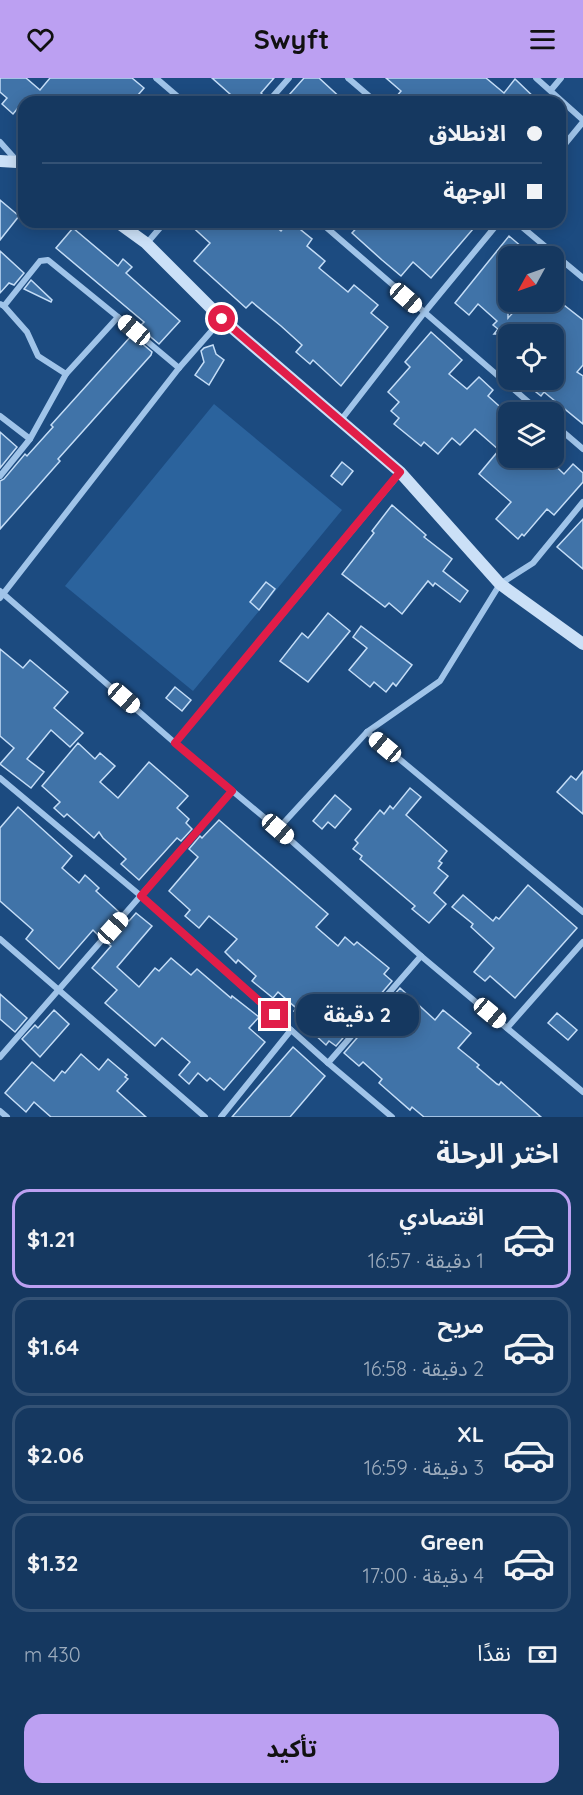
<!DOCTYPE html>
<html lang="ar">
<head>
<meta charset="utf-8">
<style>
  :root { --surface:#153860; --page:#1e3f66; --text:#f1f3f6; --muted:#9dacbd; --line:#345275; --accent:#bca0f2 }
  body { margin:0; font-family:Quicksand,"Noto Sans Arabic",sans-serif; background:var(--page); color:var(--text); direction:rtl; height:100vh; display:flex; flex-direction:column; font-size:22px; white-space:nowrap }
  * { box-sizing:border-box; margin:0 }
  p { font-size:20px; color:var(--muted) }
  .icon { flex:none; width:33px; height:33px; fill:none; stroke:currentColor; stroke-width:2; stroke-linecap:round; stroke-linejoin:round }
  .map { position:relative; height:1039px; overflow:hidden; direction:ltr }
  .drawer { display:flex; flex-direction:column; background:var(--surface); flex:1 }
  .drawer>* { flex:none }
  .top-card { position:absolute; left:18px; top:18px; width:548px; height:132px; border-radius:18px; box-shadow:0 3px 15px #0003,0 0 0 2px var(--line); direction:rtl; display:grid; align-content:center; height:132px; padding:0 24px; background:var(--surface) }
  .needle { width:39px; rotate:230deg }
  .controls { position:absolute; left:498px; top:168px; display:grid; gap:12px }
  .controls a { display:grid; place-items:center; width:66px; height:66px; border-radius:12px; background:var(--surface); box-shadow:0 3px 15px #0003,0 0 0 2px var(--line); font-size:30px }
  .end { position:absolute; width:27px; height:27px; margin:-14px; border:8px solid #e11d48; background:#fff; box-shadow:0 0 0 3px #fff }
  .from { border-radius:50% }
  .bubble { position:absolute; height:42px; border-radius:18px; background:var(--surface); box-shadow:0 3px 15px #0003,0 0 0 2px var(--line); font-size:20px; font-weight:700; line-height:42px; text-align:center; direction:rtl }
  .car { position:absolute; width:18px; height:36px; margin:-18px -9px; border-radius:8px; box-shadow:0 0 4px 2px #0007; background:linear-gradient(#fff 24%,#345 0 40%,#fff 0 76%,#345 0 86%,#fff 0) }
  .top-card b { display:flex; align-items:center; gap:21px; height:57px; font-size:22px }
  .top-card b+b { border-top:2px solid var(--line) }
  .top-card i { width:15px; height:15px; background:var(--text) }
  ul { padding:0; list-style:none }
  li { display:flex; align-items:center; gap:18px; height:99px; margin:0 12px 9px; padding:0 12px; border:3px solid var(--line); border-radius:18px }
  li div { flex:1 }
  li b { display:block; font-size:22px }
  li em { font-style:normal; font-weight:700 }
  li.selected { border-color:var(--accent) }
  li>.icon { width:54px; height:54px; stroke-width:1.5 }
  h2 { padding:0 24px; font-size:27px; line-height:72px }
  .pay { display:flex; align-items:center; gap:15px; height:66px; padding:0 24px; font-size:22px }
  .pay p { margin-inline-start:auto }
  .primary-button { display:flex; gap:12px; margin-top:auto; padding:12px 24px }
  .primary-button a { flex:1; height:69px; border-radius:18px; background:var(--accent); color:#111; font-size:24px; font-weight:700; line-height:69px; text-align:center }
  header { display:flex; justify-content:space-between; align-items:center; height:78px; padding:0 24px; background:var(--accent); color:#111; font-size:27px; font-weight:700 }
  .map>svg:first-child { display:block }
  .green { fill:#2b639d }
  .building { fill:#4073a8; stroke:#c4ddf7; stroke-width:1.5 }
  .lines { fill:none; stroke-linecap:round; stroke-linejoin:round }
  .street { stroke:#a0c4e9; stroke-width:6 }
  .secondary { stroke:#cbe0f7; stroke-width:12 }
  .route { stroke:#e11d48; stroke-width:8 }
</style>
</head>
<body>
<header><svg class="icon" aria-label="menu" viewBox="0 0 24 24"><path d="M4 6h16M4 12h16M4 18h16"/></svg>Swyft<svg class="icon" aria-label="heart" viewBox="0 0 24 24"><path d="M12 20l-8-8c-3-5 5-10 8-4 3-6 11-1 8 4z"/></svg></header>
<div class="map">
<svg width="583" height="1039" viewBox="0 0 583 1039">
  <rect width="100%" height="100%" fill="#1c4b80"/>
  <path class="green" d="M 214,326 L 342,432 L 193,613 L 65,508 Z"/>
  <g class="building">
    <path d="M 0,0 L 26,0 L 40,12 L 50,0 L 132,0 L 144,10 L 132,24 L 23,24 L 13,36 L 2,26 L 7,20 L 0,14 Z"/>
    <path d="M 212,0 L 274,0 L 261,15 L 263,17 L 257,24 L 239,24 Z"/>
    <path d="M 304,0 L 319,0 L 345,24 L 296,24 L 289,17 Z"/>
    <path d="M 386,0 L 486,0 L 504,15 L 515,1 L 539,24 L 392,24 L 401,13 Z"/>
    <path d="M 0,122 L 19,138 L 0,162 Z"/>
    <path d="M 187,144 L 270,144 L 281,153 L 288,144 L 291,144 L 312,161 L 307,168 L 325,183 L 319,190 L 348,214 L 354,207 L 378,227 L 371,235 L 388,249 L 341,308 L 313,282 L 310,286 L 296,274 L 302,267 L 281,248 L 252,224 L 246,230 L 194,183 L 210,165 Z"/>
    <path d="M 362,144 L 479,144 L 431,200 L 413,184 L 401,198 L 382,182 L 352,155 Z"/>
    <path d="M 73,150 L 118,188 L 123,181 L 132,189 L 126,195 L 180,243 L 159,266 L 139,249 L 144,244 L 56,170 Z"/>
    <path d="M 509,158 L 522,169 L 514,178 L 508,178 L 508,240 L 523,224 L 560,224 L 583,242 L 583,287 L 577,294 L 583,298 L 583,346 L 544,314 L 541,318 L 521,302 L 554,302 L 554,256 L 508,256 L 508,260 L 504,256 L 494,256 L 498,251 L 493,247 L 497,243 L 478,226 L 469,237 L 455,225 Z"/>
    <path d="M 0,173 L 24,195 L 14,207 L 9,205 L 0,215 Z"/>
    <path d="M 31,202 L 52,222 L 51,224 L 24,211 Z"/>
    <path d="M 431,254 L 462,282 L 449,296 L 467,311 L 479,299 L 493,312 L 488,318 L 508,336 L 508,380 L 540,380 L 546,384 L 548,381 L 564,396 L 573,386 L 583,395 L 583,404 L 554,437 L 547,431 L 524,458 L 522,456 L 518,461 L 496,441 L 511,424 L 479,396 L 499,372 L 475,351 L 460,367 L 452,360 L 438,376 L 424,364 L 421,368 L 394,346 L 399,340 L 391,333 L 399,324 L 388,314 L 410,289 L 405,284 Z"/>
    <path d="M 132,257 L 152,274 L 151,277 L 58,381 L 60,383 L 0,451 L 0,403 L 4,401 L 25,376 L 27,378 L 53,349 L 51,347 Z"/>
    <path d="M 213,267 L 216,276 L 224,282 L 209,307 L 195,297 L 204,284 L 201,273 L 204,270 Z"/>
    <path d="M 0,354 L 17,369 L 0,390 Z"/>
    <path d="M 342,384 L 353,393 L 342,407 L 331,398 Z"/>
    <path d="M 392,427 L 426,457 L 424,459 L 452,481 L 443,493 L 468,513 L 460,524 L 435,505 L 433,508 L 428,503 L 402,536 L 389,525 L 385,529 L 342,496 L 374,455 L 372,453 Z"/>
    <path d="M 583,441 L 583,491 L 557,469 Z"/>
    <path d="M 266,504 L 275,511 L 259,532 L 250,524 Z"/>
    <path d="M 328,535 L 350,553 L 308,604 L 280,583 L 302,555 L 308,560 Z"/>
    <path d="M 361,548 L 412,587 L 396,608 L 393,605 L 386,614 L 374,604 L 370,609 L 349,592 L 367,570 L 353,559 Z"/>
    <path d="M 0,571 L 23,590 L 30,582 L 68,614 L 54,630 L 83,655 L 70,669 L 51,652 L 27,681 L 44,694 L 31,710 L 0,686 L 14,670 L 0,658 Z"/>
    <path d="M 175,609 L 191,622 L 182,633 L 166,620 Z"/>
    <path d="M 78,665 L 95,681 L 100,675 L 115,688 L 100,704 L 118,720 L 149,684 L 188,718 L 177,730 L 189,741 L 186,745 L 192,751 L 181,763 L 177,760 L 139,802 L 121,786 L 126,781 L 103,760 L 99,754 L 94,760 L 67,736 L 64,739 L 54,730 L 60,724 L 42,708 Z"/>
    <path d="M 583,693 L 583,736 L 557,714 L 571,698 L 576,702 Z"/>
    <path d="M 410,710 L 421,719 L 406,737 L 447,773 L 439,783 L 442,785 L 438,790 L 448,798 L 434,815 L 446,826 L 429,845 L 412,831 L 415,828 L 360,781 L 362,778 L 353,771 L 358,765 L 355,762 L 380,732 L 384,736 L 390,728 L 393,731 Z"/>
    <path d="M 335,717 L 351,731 L 335,750 L 328,744 L 322,751 L 313,743 Z"/>
    <path d="M 18,729 L 72,778 L 62,790 L 79,805 L 85,797 L 99,810 L 96,813 L 119,834 L 99,858 L 93,852 L 59,891 L 26,861 L 33,852 L 0,823 L 0,750 Z"/>
    <path d="M 219,742 L 328,836 L 316,849 L 338,868 L 345,859 L 354,867 L 357,864 L 389,890 L 384,896 L 392,903 L 336,968 L 329,963 L 326,967 L 314,956 L 317,952 L 294,933 L 296,930 L 278,914 L 273,920 L 252,903 L 256,898 L 238,882 L 236,885 L 225,874 L 237,861 L 209,838 L 199,850 L 185,838 L 190,832 L 169,813 L 198,779 L 189,771 L 200,758 L 202,760 Z"/>
    <path d="M 528,807 L 577,850 L 515,920 L 490,898 L 485,903 L 474,894 L 494,870 L 471,849 L 473,846 L 452,829 L 463,817 L 493,843 L 496,839 L 499,841 Z"/>
    <path d="M 136,835 L 152,848 L 117,889 L 139,909 L 155,890 L 159,893 L 171,880 L 191,897 L 197,891 L 231,920 L 232,918 L 259,939 L 249,950 L 265,964 L 224,1012 L 210,1000 L 207,1003 L 198,995 L 189,1006 L 179,997 L 190,984 L 162,960 L 155,968 L 105,925 L 117,912 L 92,890 L 111,868 L 107,865 L 127,841 L 129,843 Z"/>
    <path d="M 400,910 L 435,942 L 443,932 L 471,955 L 458,970 L 479,987 L 477,989 L 497,1006 L 499,1007 L 501,1004 L 541,1039 L 424,1039 L 412,1029 L 410,1032 L 379,1005 L 382,1001 L 363,984 L 359,988 L 344,975 Z"/>
    <path d="M 0,916 L 27,940 L 15,954 L 0,941 Z"/>
    <path d="M 54,932 L 69,946 L 40,979 L 22,961 L 35,947 L 38,950 Z"/>
    <path d="M 557,935 L 577,952 L 568,962 L 548,945 Z"/>
    <path d="M 293,969 L 325,998 L 313,1012 L 290,1039 L 232,1039 Z"/>
    <path d="M 81,976 L 99,992 L 108,981 L 127,997 L 125,999 L 128,1001 L 117,1013 L 146,1039 L 51,1039 L 34,1024 L 26,1034 L 5,1015 L 32,984 L 54,1003 L 62,993 L 65,995 Z"/>
  </g>
  <g class="lines">
    <g class="street">
      <path d="M 156,0 L 184,24"/>
      <path d="M 348,0 L 376,24"/>
      <path d="M 536,0 L 583,42"/>
      <path d="M 551,12 L 561,0"/>
      <path d="M 268,24 L 289,0"/>
      <path d="M 0,64 L 17,83"/>
      <path d="M 560,72 L 583,44"/>
      <path d="M 320,144 L 540,334"/>
      <path d="M 516,144 L 583,200"/>
      <path d="M 147,165 L 165,144"/>
      <path d="M 0,226 L 4,228 L 27,254 L 38,278 L 66,296 L 118,239 L 179,290"/>
      <path d="M 4,228 L 40,183 L 48,182 L 118,239"/>
      <path d="M 0,338 L 30,361"/>
      <path d="M 341,342 L 424,235 L 499,144"/>
      <path d="M 554,346 L 583,371"/>
      <path d="M 0,398 L 30,361 L 66,296"/>
      <path d="M 0,513 L 175,665 L 278,751 L 421,878 L 583,1014"/>
      <path d="M 0,520 L 179,290 L 222,241"/>
      <path d="M 367,654 L 583,834"/>
      <path d="M 175,665 L 400,395"/>
      <path d="M 0,700 L 141,818 L 328,985 L 392,1039"/>
      <path d="M 278,751 L 367,654 L 440,603 L 500,506 L 533,485 L 583,424"/>
      <path d="M 0,861 L 205,1039"/>
      <path d="M 507,950 L 583,864"/>
      <path d="M 0,979 L 232,713"/>
      <path d="M 328,985 L 421,878"/>
      <path d="M 0,1033 L 7,1039"/>
      <path d="M 221,1039 L 291,952"/>
    </g>
    <g class="secondary">
      <path d="M 0,83 L 17,84 L 24,86"/>
      <path d="M 117,144 L 146,165 L 222,241 L 400,394 L 500,506 L 583,566"/>
    </g>
  </g>
  <g class="lines">
    <path class="route" d="M 222,241 L 400,394 L 175,665 L 232,713 L 141,818 L 275,937"/>
  </g>
</svg>
<div class="controls">
<a><svg class="needle" viewBox="-14 -14 28 28"><path d="M0-13l5 13h-10z" fill="#e53935"/><path d="M0 13l5-13h-10z" fill="#9dacbd"/></svg></a>
<a><svg class="icon" aria-label="locate" viewBox="0 0 24 24"><circle cx="12" cy="12" r="6"/><path d="M12 2v4M12 18v4M2 12h4M18 12h4"/></svg></a>
<a><svg class="icon" aria-label="layers" viewBox="0 0 24 24"><path d="M12 4l9 5-9 5-9-5zM3 14l9 5 9-5"/></svg></a>
</div>
<i class="end from" style="left:222px;top:241px"></i>
<i class="end" style="left:275px;top:937px"></i>
<div class="bubble" style="left:296px;top:916px;width:123px">2 دقيقة</div>
<i class="car" style="left:406px;top:220px;rotate:131deg"></i>
<i class="car" style="left:134px;top:252px;rotate:310deg"></i>
<i class="car" style="left:124px;top:620px;rotate:131deg"></i>
<i class="car" style="left:385px;top:669px;rotate:310deg"></i>
<i class="car" style="left:278px;top:751px;rotate:131deg"></i>
<i class="car" style="left:113px;top:850px;rotate:42deg"></i>
<i class="car" style="left:490px;top:935px;rotate:130deg"></i>
<div class="top-card">
<b><i class="from"></i>الانطلاق</b>
<b><i></i>الوجهة</b>
</div>
</div>
<section class="drawer">
<h2>اختر الرحلة</h2>
<ul>
<li class="selected"><svg class="icon" aria-label="car" viewBox="0 0 24 24"><path d="M5 17H2v-5l4-1 3-4h7l3 4 3 1v5h-3M9 17h6M6 11h13"/><circle cx="7" cy="17" r="2"/><circle cx="17" cy="17" r="2"/></svg><div><b>اقتصادي</b><p>1 دقيقة · 16:57</p></div><em>$1.21</em></li>
<li><svg class="icon" aria-label="car" viewBox="0 0 24 24"><path d="M5 17H2v-5l4-1 3-4h7l3 4 3 1v5h-3M9 17h6M6 11h13"/><circle cx="7" cy="17" r="2"/><circle cx="17" cy="17" r="2"/></svg><div><b>مريح</b><p>2 دقيقة · 16:58</p></div><em>$1.64</em></li>
<li><svg class="icon" aria-label="car" viewBox="0 0 24 24"><path d="M5 17H2v-5l4-1 3-4h7l3 4 3 1v5h-3M9 17h6M6 11h13"/><circle cx="7" cy="17" r="2"/><circle cx="17" cy="17" r="2"/></svg><div><b>XL</b><p>3 دقيقة · 16:59</p></div><em>$2.06</em></li>
<li><svg class="icon" aria-label="car" viewBox="0 0 24 24"><path d="M5 17H2v-5l4-1 3-4h7l3 4 3 1v5h-3M9 17h6M6 11h13"/><circle cx="7" cy="17" r="2"/><circle cx="17" cy="17" r="2"/></svg><div><b>Green</b><p>4 دقيقة · 17:00</p></div><em>$1.32</em></li>
</ul>
<div class="pay"><svg class="icon" aria-label="cash" viewBox="0 0 24 24"><path d="M3 7h18v10H3z"/><circle cx="12" cy="12" r="2"/></svg>نقدًا<p>430 m</p></div>
<div class="primary-button"><a>تأكيد</a></div>
</section>
</body>
</html>
